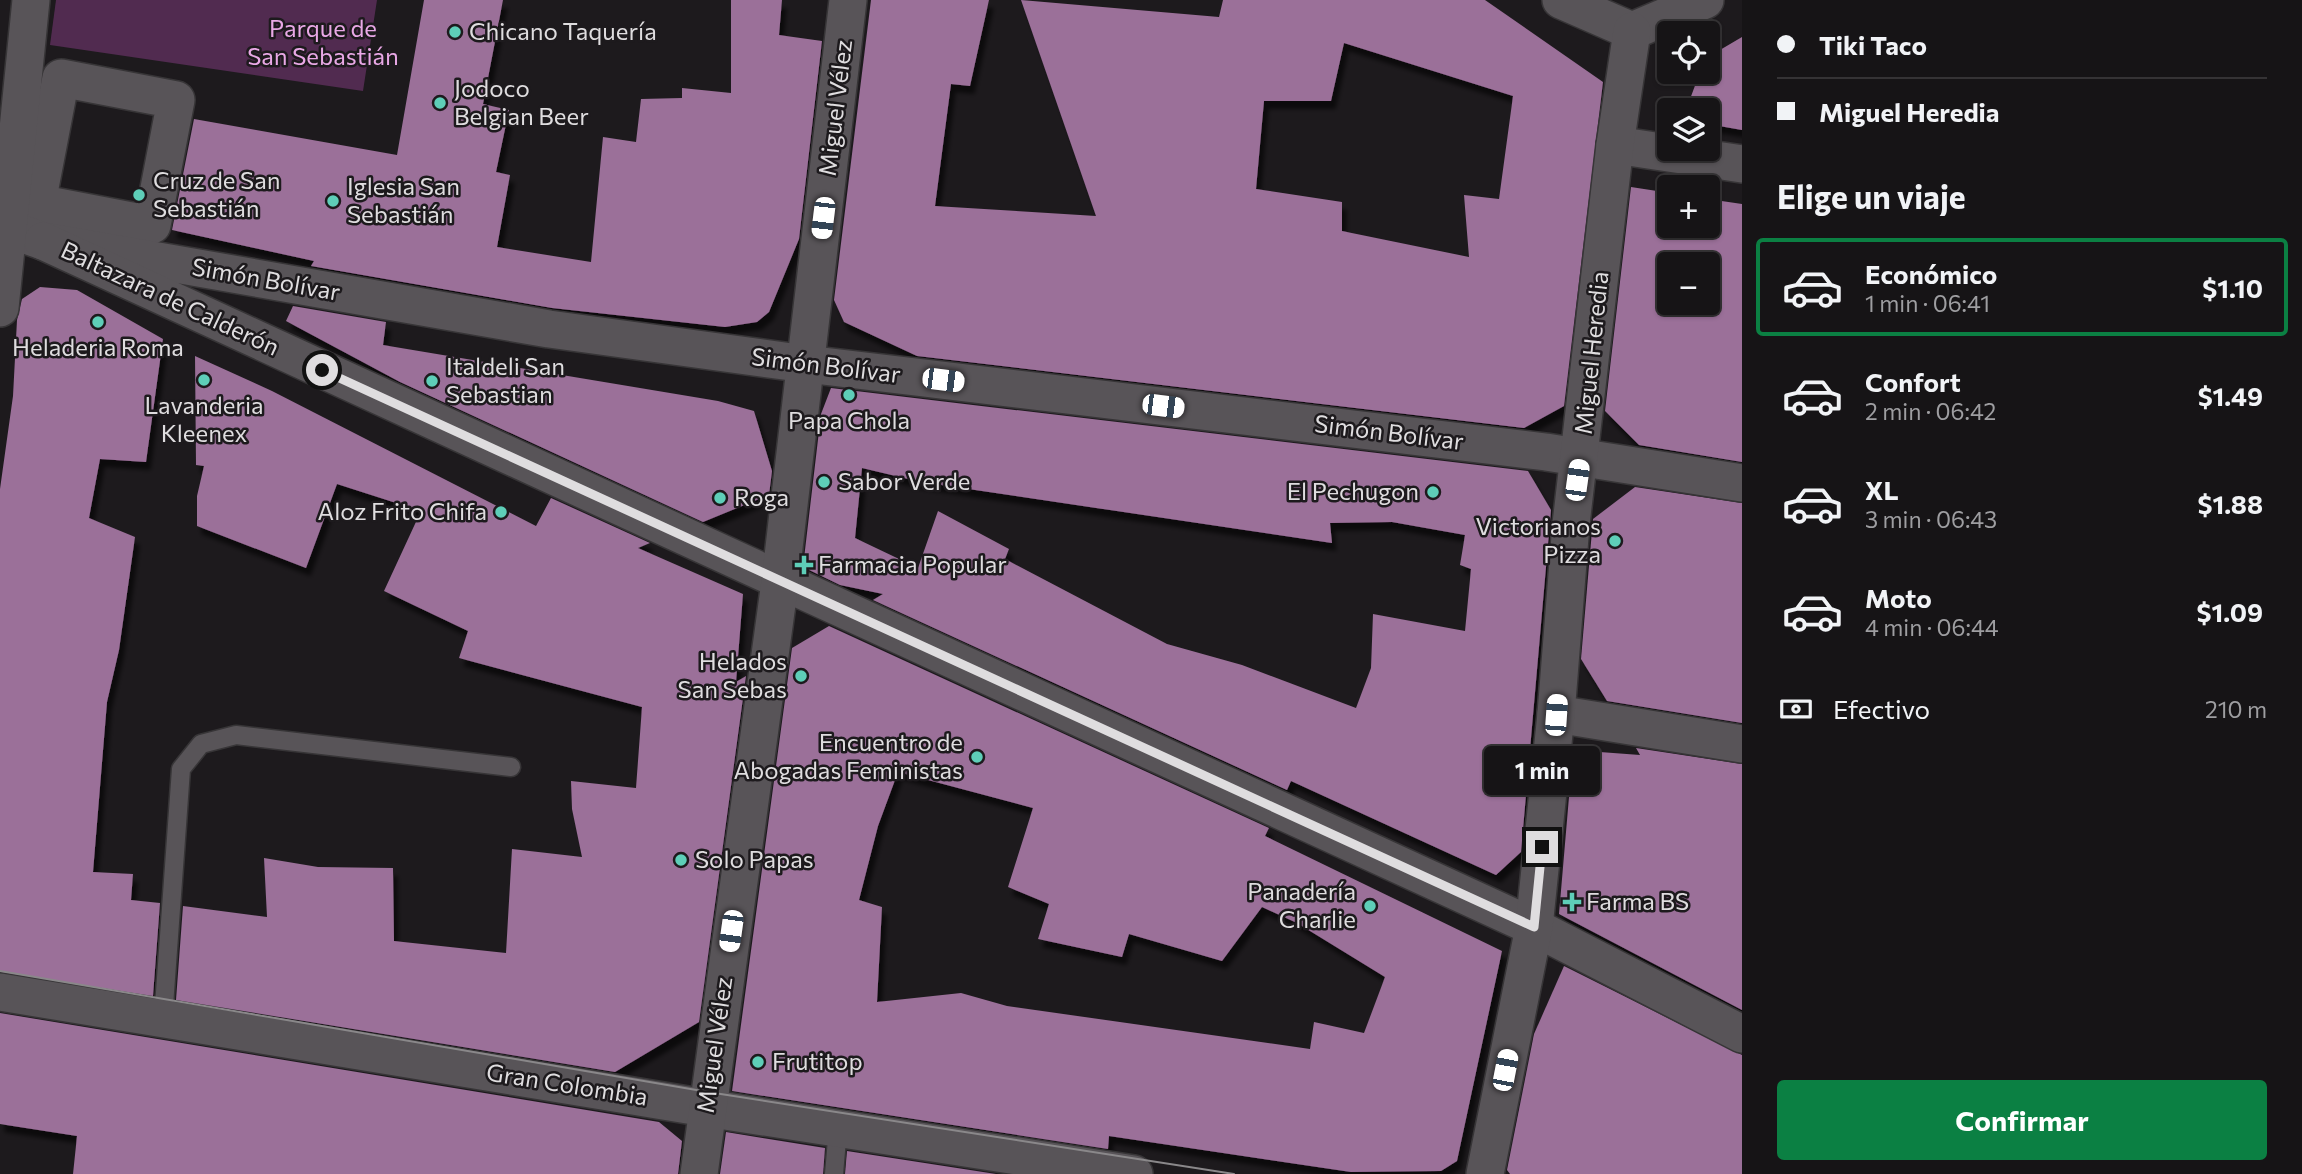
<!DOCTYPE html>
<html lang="es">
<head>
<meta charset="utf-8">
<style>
  :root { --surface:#161416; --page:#232123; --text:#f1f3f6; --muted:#9e9ea1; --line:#353335; --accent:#0b8043 }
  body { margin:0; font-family:Commissioner,sans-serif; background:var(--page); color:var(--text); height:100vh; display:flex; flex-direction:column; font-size:26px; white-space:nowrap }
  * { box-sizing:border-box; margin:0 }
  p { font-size:23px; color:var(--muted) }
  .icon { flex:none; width:38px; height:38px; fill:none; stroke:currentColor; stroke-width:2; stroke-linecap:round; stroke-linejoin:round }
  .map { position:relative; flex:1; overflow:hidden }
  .panel { display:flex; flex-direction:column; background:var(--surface); width:560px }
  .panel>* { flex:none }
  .top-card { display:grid; align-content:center; height:154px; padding:0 35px; background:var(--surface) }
  .tools { position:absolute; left:1657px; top:21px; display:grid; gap:14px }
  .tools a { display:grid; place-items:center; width:63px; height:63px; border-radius:7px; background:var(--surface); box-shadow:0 2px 5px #0004,0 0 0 2px var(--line); font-size:35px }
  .end { position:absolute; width:32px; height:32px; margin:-16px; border:9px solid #dfdddf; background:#111; box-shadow:0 0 0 4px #111 }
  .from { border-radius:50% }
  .bubble { position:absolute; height:49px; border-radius:7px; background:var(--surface); box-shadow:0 2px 5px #0004,0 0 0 2px var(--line); font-size:23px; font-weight:700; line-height:49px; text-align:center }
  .car { position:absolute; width:21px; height:42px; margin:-21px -10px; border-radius:9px; box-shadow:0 0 5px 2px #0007; background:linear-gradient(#fff 24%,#345 0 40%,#fff 0 76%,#345 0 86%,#fff 0) }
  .top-card b { display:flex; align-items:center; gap:24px; height:66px; font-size:26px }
  .top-card b+b { border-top:2px solid var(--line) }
  .top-card i { width:18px; height:18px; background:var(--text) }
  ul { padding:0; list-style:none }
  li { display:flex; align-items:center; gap:21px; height:98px; margin:0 14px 10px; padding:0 21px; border:4px solid transparent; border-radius:7px }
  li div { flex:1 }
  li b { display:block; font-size:26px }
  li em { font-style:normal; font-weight:700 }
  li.selected { border-color:var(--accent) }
  li>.icon { width:63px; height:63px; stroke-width:1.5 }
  h2 { padding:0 35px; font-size:32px; line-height:84px }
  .pay { display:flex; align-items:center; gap:18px; height:77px; padding:0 35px; font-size:26px }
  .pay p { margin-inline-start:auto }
  .cta { display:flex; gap:14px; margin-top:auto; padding:14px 35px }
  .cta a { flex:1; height:80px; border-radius:7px; background:var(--accent); color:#fff; font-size:28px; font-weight:700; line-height:80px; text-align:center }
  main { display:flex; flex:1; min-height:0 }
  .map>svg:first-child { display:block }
  .green { fill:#512b50 }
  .building { fill:#9b6f99; fill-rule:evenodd; filter:url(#shadow) }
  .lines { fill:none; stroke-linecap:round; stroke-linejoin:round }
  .lane-casing { stroke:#373537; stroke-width:21 }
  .street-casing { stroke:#373537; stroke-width:40 }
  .lane { stroke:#585458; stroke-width:18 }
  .street { stroke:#585458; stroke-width:37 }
  .tram { stroke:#8a888a; stroke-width:2 }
  .route { stroke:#dfdddf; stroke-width:9 }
  .poi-dot { fill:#5eceb8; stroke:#1d1a1d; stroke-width:2.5 }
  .labels { text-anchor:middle; stroke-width:5; stroke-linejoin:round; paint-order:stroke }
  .park-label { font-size:24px; fill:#e9a8e6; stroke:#1d1a1d }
  .poi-label { font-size:24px; fill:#dfdddf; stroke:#1d1a1d; text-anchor:start }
  .street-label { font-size:24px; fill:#dfdddf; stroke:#1d1a1d }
</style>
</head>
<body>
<main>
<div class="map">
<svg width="1742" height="1174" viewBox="0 0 1742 1174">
  <defs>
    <filter id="shadow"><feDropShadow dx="4.5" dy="8" stdDeviation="2" flood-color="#0009"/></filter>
  </defs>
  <rect width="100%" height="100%" fill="#1d1a1d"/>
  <path class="green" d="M 56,0 L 377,0 L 363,91 L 50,45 Z"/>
  <g class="building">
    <path d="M 424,0 L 503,0 L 483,104 L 509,110 L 496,172 L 510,175 L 497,247 L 591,262 L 603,137 L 636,142 L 641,99 L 682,98 L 682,88 L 731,93 L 731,0 L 782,0 L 779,35 L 822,41 L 799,239 L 769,312 L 757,322 L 725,327 L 552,308 L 311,266 L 314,261 L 172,230 L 194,119 L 397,155 Z"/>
    <path d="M 871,0 L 989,0 L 970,86 L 951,84 L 935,206 L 1096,216 L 1021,0 L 1219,17 L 1223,0 L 1485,0 L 1603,82 L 1564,406 L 1524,428 L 917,356 L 844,322 L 834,300 ZM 1344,43 L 1513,96 L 1499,199 L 1464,195 L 1469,257 L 1342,231 L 1342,202 L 1256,189 L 1264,101 L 1331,101 Z"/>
    <path d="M 1742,37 L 1742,130 L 1708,124 L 1708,110 L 1686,110 L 1700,72 L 1708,72 L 1708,57 Z"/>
    <path d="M 1631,187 L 1670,193 L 1670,226 L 1708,226 L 1708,199 L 1742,204 L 1742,462 L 1639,445 L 1605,411 ZM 1670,264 L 1708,264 L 1708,303 L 1670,303 Z"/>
    <path d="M 40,287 L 77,290 L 163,339 L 146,462 L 100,459 L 89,518 L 135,537 L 119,650 L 107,702 L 93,872 L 133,874 L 131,900 L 160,903 L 153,996 L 0,972 L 0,489 L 13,396 L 17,320 L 22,299 Z"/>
    <path d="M 293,306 L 386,322 L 383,345 L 718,401 L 754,411 L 772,471 L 769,495 L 703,522 L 400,382 L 286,321 Z"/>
    <path d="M 195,356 L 272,391 L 536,526 L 551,498 L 650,543 L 638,548 L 743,594 L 736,682 L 746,676 L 699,1022 L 615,1072 L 176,1000 L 183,906 L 267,917 L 264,858 L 318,867 L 393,868 L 394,941 L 506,953 L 512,849 L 582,857 L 572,809 L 571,781 L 636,788 L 642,707 L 459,658 L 468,631 L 384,591 L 421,511 L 337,484 L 306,568 L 197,526 L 197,496 L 204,466 L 196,465 Z"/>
    <path d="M 831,388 L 1528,471 L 1551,510 L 1521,852 L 1496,875 L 1291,781 L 1287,790 L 873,600 L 883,594 L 840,585 L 803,567 L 821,414 ZM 862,468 L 921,482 L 1332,543 L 1330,523 L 1392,522 L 1465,535 L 1460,565 L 1471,569 L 1465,631 L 1373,614 L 1371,668 L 1356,708 L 1242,665 L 1167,644 L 1005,559 L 1009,549 L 938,511 L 918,568 L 855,538 Z"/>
    <path d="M 1635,487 L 1742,503 L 1742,723 L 1607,701 L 1581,659 L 1593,519 Z"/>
    <path d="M 829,626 L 1269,828 L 1265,836 L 1502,951 L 1457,1161 L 1441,1171 L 1351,1172 L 1109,1136 L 1108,1149 L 732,1091 L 792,648 ZM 898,772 L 1033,808 L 1008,887 L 1049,904 L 1038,939 L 1122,957 L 1129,934 L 1222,961 L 1262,907 L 1297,923 L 1385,977 L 1364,1033 L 1314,1022 L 1310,1049 L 1007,1006 L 961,993 L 877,1002 L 882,907 L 859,900 L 878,826 Z"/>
    <path d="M 1636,748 L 1742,764 L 1742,1010 L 1559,914 L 1573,750 L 1640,755 Z"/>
    <path d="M 1564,966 L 1742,1055 L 1742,1174 L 1510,1174 L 1507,1170 L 1534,1034 Z"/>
    <path d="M 0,1013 L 659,1122 L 682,1141 L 678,1174 L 73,1174 L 77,1136 L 0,1124 Z"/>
    <path d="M 726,1132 L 825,1148 L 823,1174 L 720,1174 Z"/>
    <path d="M 847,1151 L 996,1174 L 845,1174 Z"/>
  </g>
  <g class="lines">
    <defs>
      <g id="lane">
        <path d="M 163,1020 L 181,769 L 201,744 L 236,735 L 511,767"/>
        <path d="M 834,1174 L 838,1128"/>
      </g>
      <g id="street">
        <path d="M 1561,0 L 1632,31 L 1705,0"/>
        <path d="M 61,78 L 176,100 L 152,225 L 37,203 Z"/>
        <path d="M 1615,145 L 1742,164"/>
        <path d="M 0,226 L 43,241 L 549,329 L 806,364 L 1546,452 L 1742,483"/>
        <path d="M 43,241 L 1534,927 L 1742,1034"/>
        <path d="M 0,308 L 31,0"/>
        <path d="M 1556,714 L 1742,744"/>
        <path d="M 0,992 L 706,1108 L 1134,1174"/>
        <path d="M 699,1174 L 780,582 L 848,0"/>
        <path d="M 1485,1174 L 1534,927 L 1556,714 L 1571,524 L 1615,145 L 1632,31"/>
      </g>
    </defs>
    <use href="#lane" class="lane-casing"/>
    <use href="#street" class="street-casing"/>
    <use href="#lane" class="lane"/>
    <use href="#street" class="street"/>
    <path class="tram" d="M 0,971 L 708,1092 L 1234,1174"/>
  </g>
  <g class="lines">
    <path class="route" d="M 322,370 L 1534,927 L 1542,847"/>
  </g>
  <g class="poi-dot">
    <circle cx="455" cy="32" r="7"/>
    <circle cx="440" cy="103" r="7"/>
    <circle cx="139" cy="195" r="7"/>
    <circle cx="333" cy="201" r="7"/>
    <circle cx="98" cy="322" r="7"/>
    <circle cx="204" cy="380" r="7"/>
    <circle cx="432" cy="381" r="7"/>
    <circle cx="849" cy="395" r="7"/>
    <circle cx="824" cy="482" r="7"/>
    <circle cx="1433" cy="492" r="7"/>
    <circle cx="720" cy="498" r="7"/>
    <circle cx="501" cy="512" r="7"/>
    <circle cx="1615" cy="541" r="7"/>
    <path d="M800.5 554.5h7v7h7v7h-7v7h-7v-7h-7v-7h7z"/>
    <circle cx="801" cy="676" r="7"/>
    <circle cx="977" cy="757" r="7"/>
    <circle cx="681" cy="860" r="7"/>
    <path d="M1568.5 891.5h7v7h7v7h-7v7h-7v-7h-7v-7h7z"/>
    <circle cx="1370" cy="906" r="7"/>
    <circle cx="758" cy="1062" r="7"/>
  </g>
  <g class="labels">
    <g class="park-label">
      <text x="323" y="37">Parque de<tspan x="323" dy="28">San Sebastián</tspan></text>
    </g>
    <g class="poi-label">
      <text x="469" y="40">Chicano Taquería</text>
      <text x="454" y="97">Jodoco<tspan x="454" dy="28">Belgian Beer</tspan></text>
      <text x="153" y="189">Cruz de San<tspan x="153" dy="28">Sebastián</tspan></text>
      <text x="347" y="195">Iglesia San<tspan x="347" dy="28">Sebastián</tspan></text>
      <text x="98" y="356" text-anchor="middle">Heladeria Roma</text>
      <text x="446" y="375">Italdeli San<tspan x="446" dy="28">Sebastian</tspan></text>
      <text x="204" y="414" text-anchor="middle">Lavanderia<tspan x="204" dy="28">Kleenex</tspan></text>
      <text x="849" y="429" text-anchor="middle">Papa Chola</text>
      <text x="838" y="490">Sabor Verde</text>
      <text x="1419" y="500" text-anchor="end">El Pechugon</text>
      <text x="734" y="506">Roga</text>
      <text x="487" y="520" text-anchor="end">Aloz Frito Chifa</text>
      <text x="1601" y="535" text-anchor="end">Victorianos<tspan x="1601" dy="28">Pizza</tspan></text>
      <text x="818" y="573">Farmacia Popular</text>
      <text x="787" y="670" text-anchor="end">Helados<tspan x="787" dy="28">San Sebas</tspan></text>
      <text x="963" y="751" text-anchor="end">Encuentro de<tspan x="963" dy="28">Abogadas Feministas</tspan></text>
      <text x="695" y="868">Solo Papas</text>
      <text x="1356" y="900" text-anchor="end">Panadería<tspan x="1356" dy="28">Charlie</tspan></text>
      <text x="1586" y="910">Farma BS</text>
      <text x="772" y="1070">Frutitop</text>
    </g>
    <g class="street-label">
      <text transform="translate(836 108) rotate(-83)" y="8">Miguel Vélez</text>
      <text transform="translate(266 280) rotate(10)" y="8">Simón Bolívar</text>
      <text transform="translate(170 299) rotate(25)" y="8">Baltazara de Calderón</text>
      <text transform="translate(1592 353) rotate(-84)" y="8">Miguel Heredia</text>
      <text transform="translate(826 366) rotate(7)" y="8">Simón Bolívar</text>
      <text transform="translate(1389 433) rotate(7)" y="8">Simón Bolívar</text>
      <text transform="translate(715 1045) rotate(-82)" y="8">Miguel Vélez</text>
      <text transform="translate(567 1085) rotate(9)" y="8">Gran Colombia</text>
    </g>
  </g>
</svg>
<div class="tools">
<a><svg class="icon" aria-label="locate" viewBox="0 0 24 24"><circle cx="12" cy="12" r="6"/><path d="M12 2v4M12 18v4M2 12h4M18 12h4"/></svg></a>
<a><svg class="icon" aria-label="layers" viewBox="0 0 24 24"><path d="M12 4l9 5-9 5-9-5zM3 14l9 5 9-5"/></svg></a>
<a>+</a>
<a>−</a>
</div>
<i class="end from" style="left:322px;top:370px"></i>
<i class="end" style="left:1542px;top:847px"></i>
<div class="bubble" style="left:1484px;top:746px;width:116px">1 min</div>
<i class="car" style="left:823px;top:218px;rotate:187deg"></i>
<i class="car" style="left:943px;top:380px;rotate:97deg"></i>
<i class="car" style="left:1163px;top:406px;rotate:97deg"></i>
<i class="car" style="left:1577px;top:480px;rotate:8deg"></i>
<i class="car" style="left:1556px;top:715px;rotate:4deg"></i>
<i class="car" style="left:731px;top:931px;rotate:188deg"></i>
<i class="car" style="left:1505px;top:1070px;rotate:11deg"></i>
</div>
<section class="panel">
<div class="top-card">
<b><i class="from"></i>Tiki Taco</b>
<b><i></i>Miguel Heredia</b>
</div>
<h2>Elige un viaje</h2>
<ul>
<li class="selected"><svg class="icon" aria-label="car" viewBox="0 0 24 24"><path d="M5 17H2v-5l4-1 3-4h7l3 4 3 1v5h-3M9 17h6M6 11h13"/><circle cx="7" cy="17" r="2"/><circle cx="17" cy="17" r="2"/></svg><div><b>Económico</b><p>1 min · 06:41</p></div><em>$1.10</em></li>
<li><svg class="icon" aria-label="car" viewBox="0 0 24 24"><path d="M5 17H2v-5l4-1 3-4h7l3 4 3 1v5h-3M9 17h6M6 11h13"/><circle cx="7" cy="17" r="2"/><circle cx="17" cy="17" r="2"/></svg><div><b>Confort</b><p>2 min · 06:42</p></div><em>$1.49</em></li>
<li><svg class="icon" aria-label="car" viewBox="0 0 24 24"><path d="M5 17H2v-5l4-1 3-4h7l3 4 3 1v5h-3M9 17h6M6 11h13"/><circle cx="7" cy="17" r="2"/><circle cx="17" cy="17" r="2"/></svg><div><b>XL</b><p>3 min · 06:43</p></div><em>$1.88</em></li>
<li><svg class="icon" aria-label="car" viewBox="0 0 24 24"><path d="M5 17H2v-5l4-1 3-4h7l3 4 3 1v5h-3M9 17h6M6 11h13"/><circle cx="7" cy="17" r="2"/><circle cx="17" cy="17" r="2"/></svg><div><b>Moto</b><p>4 min · 06:44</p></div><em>$1.09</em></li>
</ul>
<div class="pay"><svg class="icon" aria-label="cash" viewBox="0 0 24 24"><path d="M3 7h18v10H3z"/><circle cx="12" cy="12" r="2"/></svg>Efectivo<p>210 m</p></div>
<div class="cta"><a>Confirmar</a></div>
</section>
</main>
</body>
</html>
